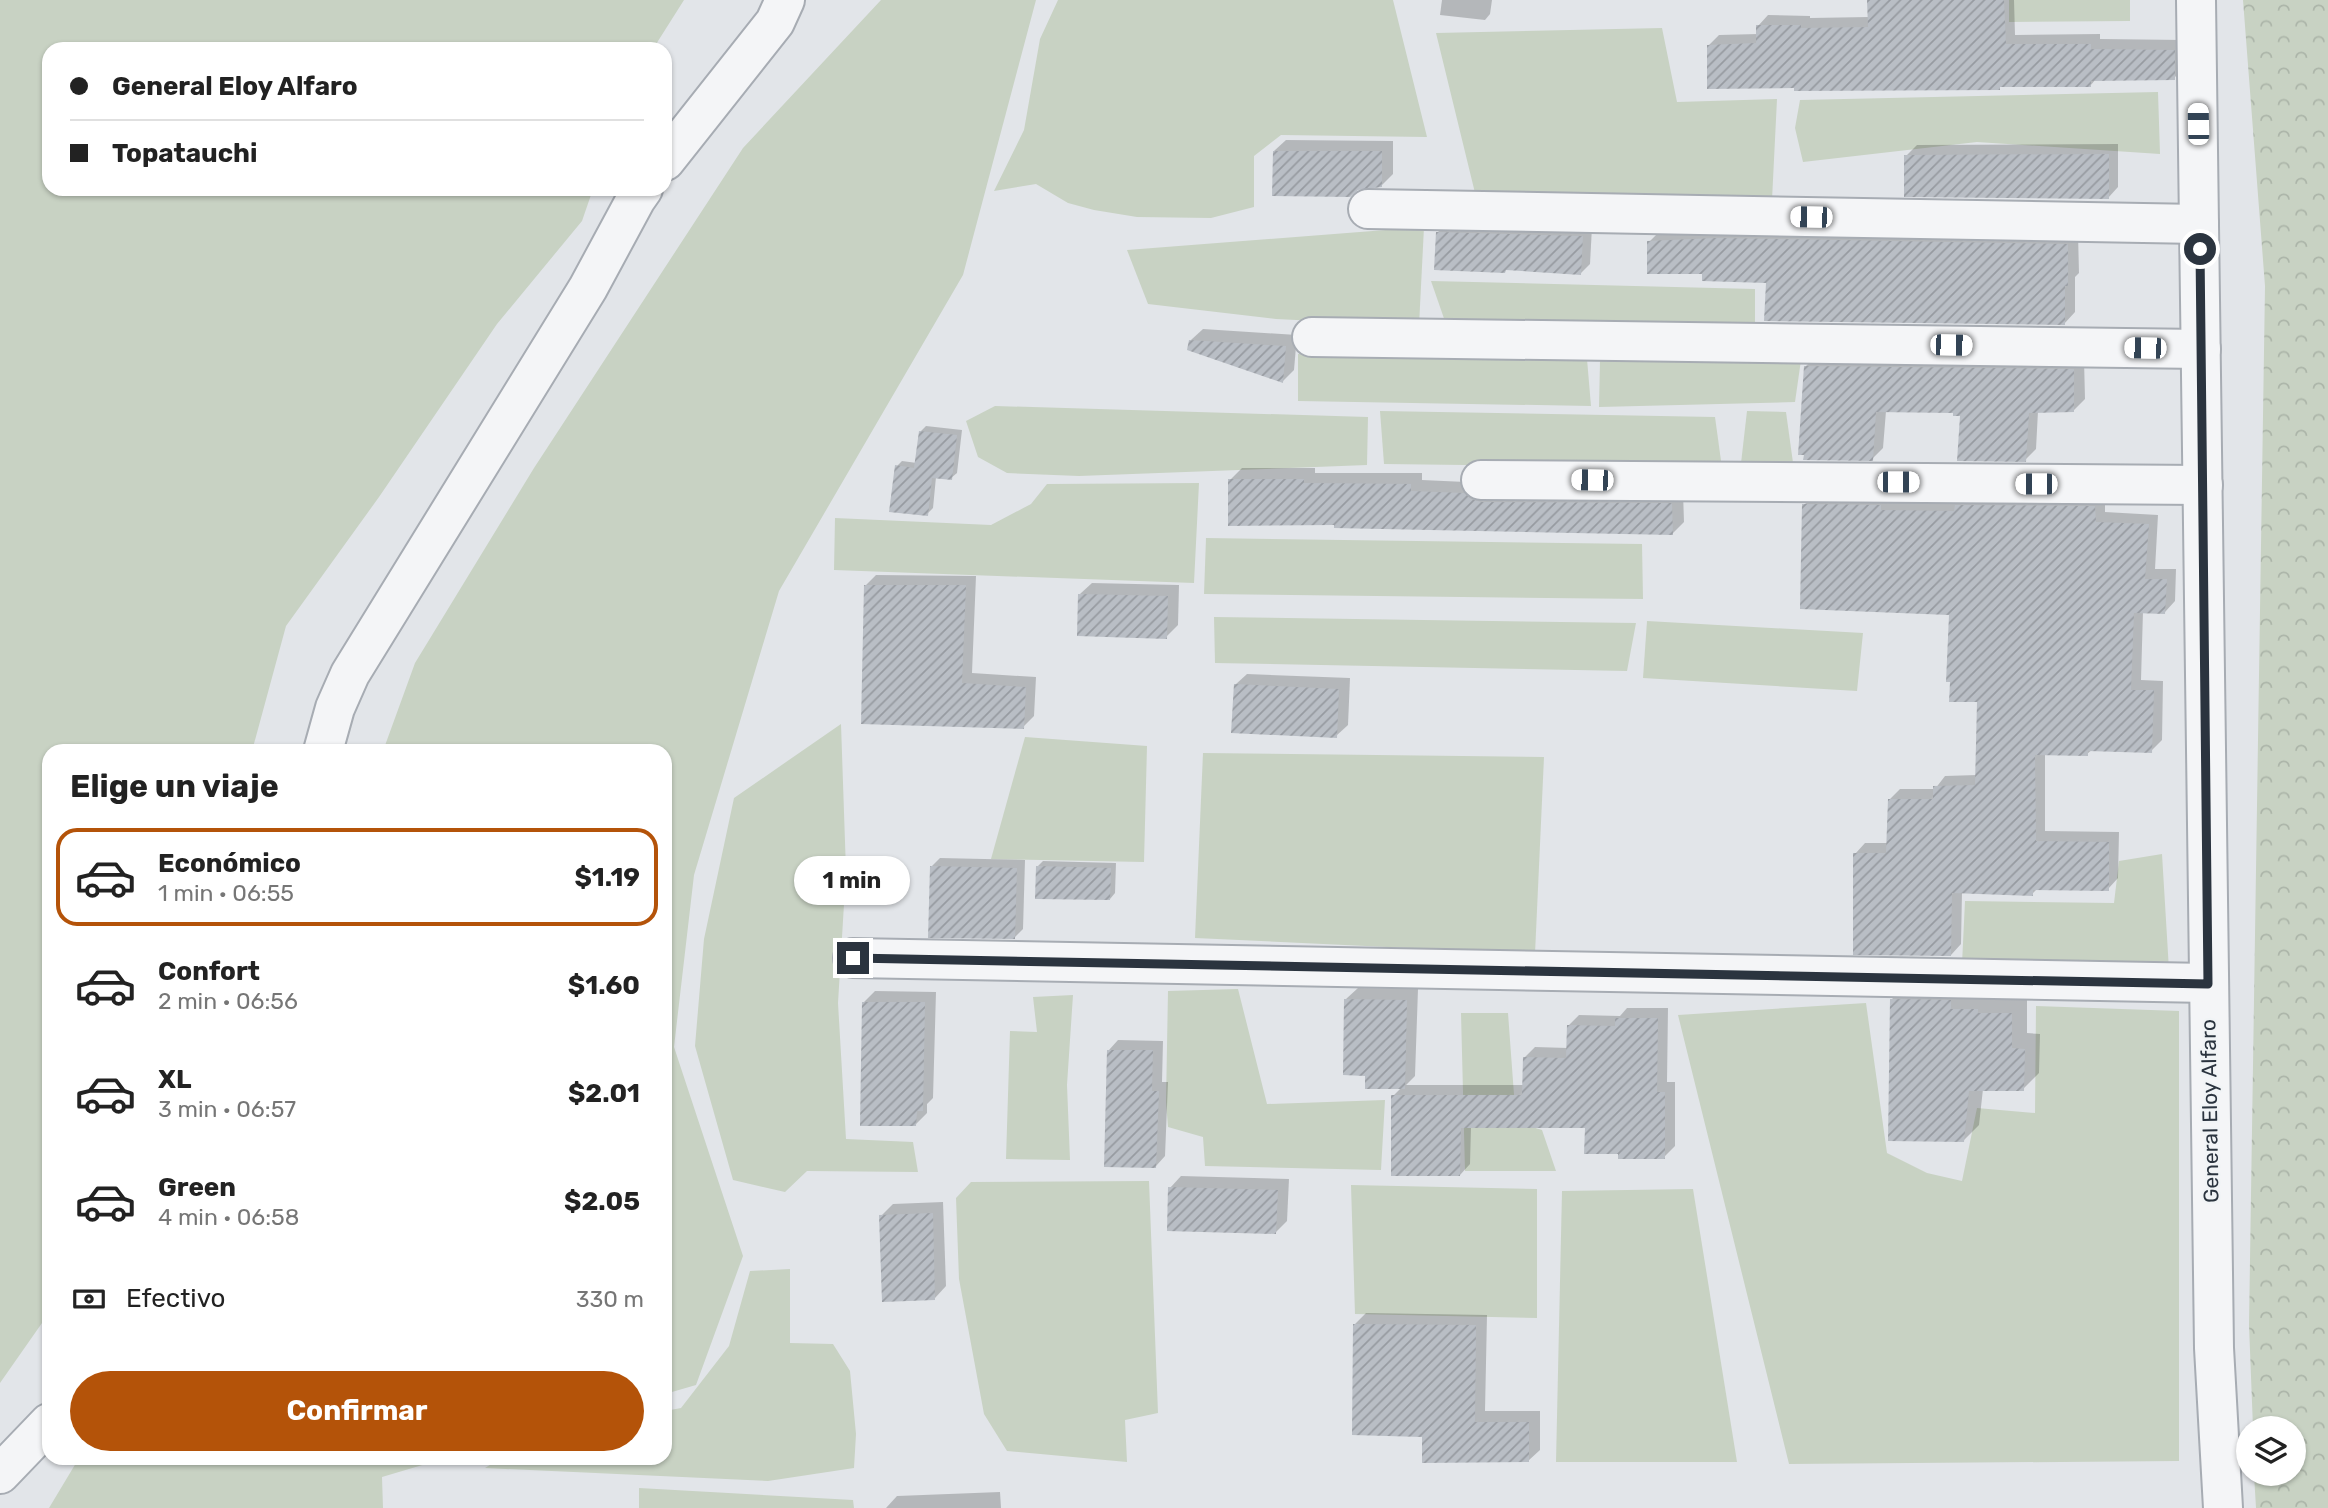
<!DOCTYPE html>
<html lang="es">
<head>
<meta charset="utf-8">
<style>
  :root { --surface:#fff; --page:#f2f2f2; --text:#222; --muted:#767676; --line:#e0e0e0; --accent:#b45309 }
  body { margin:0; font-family:Rubik,sans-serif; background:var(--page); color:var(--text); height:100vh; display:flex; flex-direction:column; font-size:26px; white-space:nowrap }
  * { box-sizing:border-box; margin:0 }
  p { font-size:23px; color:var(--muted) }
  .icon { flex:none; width:38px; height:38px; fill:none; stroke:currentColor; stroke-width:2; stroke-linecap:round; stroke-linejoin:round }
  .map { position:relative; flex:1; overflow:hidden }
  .panel { position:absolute; left:42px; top:744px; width:630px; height:721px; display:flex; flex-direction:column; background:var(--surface); border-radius:21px; box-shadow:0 2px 5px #0004 }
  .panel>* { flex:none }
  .top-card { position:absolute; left:42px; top:42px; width:630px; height:154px; border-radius:21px; box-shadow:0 2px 5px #0004; display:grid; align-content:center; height:154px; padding:0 28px; background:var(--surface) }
  .buttons { position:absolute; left:2236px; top:1416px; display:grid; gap:14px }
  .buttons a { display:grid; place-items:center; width:70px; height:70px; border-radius:50%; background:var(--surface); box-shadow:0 2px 5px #0004; font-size:35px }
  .end { position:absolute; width:32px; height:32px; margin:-16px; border:9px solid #2b343f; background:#fff; box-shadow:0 0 0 4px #fff }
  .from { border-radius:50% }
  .bubble { position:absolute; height:49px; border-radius:24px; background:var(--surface); box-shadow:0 2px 5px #0004; font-size:23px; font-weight:700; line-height:49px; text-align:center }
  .car { position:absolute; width:21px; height:42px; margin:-21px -10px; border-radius:9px; box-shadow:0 0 5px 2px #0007; background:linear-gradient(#fff 24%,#345 0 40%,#fff 0 76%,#345 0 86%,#fff 0) }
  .top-card b { display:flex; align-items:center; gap:24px; height:66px; font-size:26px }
  .top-card b+b { border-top:2px solid var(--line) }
  .top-card i { width:18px; height:18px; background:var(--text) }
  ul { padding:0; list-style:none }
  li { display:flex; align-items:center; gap:21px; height:98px; margin:0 14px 10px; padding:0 14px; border:4px solid transparent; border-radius:21px }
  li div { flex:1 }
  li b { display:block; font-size:26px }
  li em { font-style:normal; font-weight:700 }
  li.active { border-color:var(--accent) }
  li>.icon { width:63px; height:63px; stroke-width:1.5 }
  h2 { padding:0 28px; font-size:32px; line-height:84px }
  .pay { display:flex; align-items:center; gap:18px; height:77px; padding:0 28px; font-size:26px }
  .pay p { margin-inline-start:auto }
  .cta { display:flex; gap:14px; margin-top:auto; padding:14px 28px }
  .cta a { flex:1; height:80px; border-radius:42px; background:var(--accent); color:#fff; font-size:28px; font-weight:700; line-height:80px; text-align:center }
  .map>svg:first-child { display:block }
  .grass { fill:#c8d2c3 }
  .park { fill:url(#park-crowns) }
  .shadow { fill:#0003 }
  .building { fill:url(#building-hatch) }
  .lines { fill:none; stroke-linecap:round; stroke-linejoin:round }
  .street-casing { stroke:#a7acb3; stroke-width:42 }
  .street { stroke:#f4f5f7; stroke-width:38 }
  .route { stroke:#2b343f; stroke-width:9 }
  .labels { text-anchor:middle; stroke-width:5; stroke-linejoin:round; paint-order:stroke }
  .street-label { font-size:21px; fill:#2b343f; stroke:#f1f4f6 }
</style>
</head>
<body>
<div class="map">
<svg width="2328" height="1508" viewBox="0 0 2328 1508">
  <defs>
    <pattern id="park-crowns" width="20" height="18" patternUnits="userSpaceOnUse" patternTransform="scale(1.75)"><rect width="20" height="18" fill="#c8d2c3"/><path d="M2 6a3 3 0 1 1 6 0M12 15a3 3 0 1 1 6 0" fill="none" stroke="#acb5a9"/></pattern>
    <pattern id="building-hatch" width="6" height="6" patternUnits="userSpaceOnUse" patternTransform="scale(1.75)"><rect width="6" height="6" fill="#b9bec5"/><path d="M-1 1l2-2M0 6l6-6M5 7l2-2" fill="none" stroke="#979ba1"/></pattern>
  </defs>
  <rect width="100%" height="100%" fill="#e2e5e9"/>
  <g class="grass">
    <path d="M 0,0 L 684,0 L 653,49 L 49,49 L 49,189 L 593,189 L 582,221 L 497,324 L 379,497 L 286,626 L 252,751 L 49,751 L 49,1313 L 0,1383 Z"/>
    <path d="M 881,0 L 1036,0 L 963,275 L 779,591 L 694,875 L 674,1047 L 743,1256 L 696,1385 L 665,1394 L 665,751 L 383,751 L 415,663 L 534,468 L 743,148 Z"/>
    <path d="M 1058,0 L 1393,0 L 1427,137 L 1281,135 L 1254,156 L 1254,207 L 1211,218 L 1137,217 L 1094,210 L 1068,203 L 1036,184 L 994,191 L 1024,130 L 1040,39 Z"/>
    <path d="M 2009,0 L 2130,0 L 2130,21 L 2009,22 Z"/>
    <path d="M 1662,28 L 1677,102 L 1777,99 L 1772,200 L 1476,197 L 1436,33 Z"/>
    <path d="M 2158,92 L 2160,154 L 1977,142 L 1803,162 L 1795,128 L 1800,100 Z"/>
    <path d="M 1424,227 L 1419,326 L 1276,319 L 1148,304 L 1127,250 Z"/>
    <path d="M 1431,281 L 1755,289 L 1755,332 L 1448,330 Z"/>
    <path d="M 1298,354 L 1587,359 L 1591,406 L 1298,401 Z"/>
    <path d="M 1801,360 L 1795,402 L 1599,407 L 1600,361 Z"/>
    <path d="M 995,406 L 1368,417 L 1367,465 L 1079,476 L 1007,473 L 978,457 L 966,421 Z"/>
    <path d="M 1380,411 L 1715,417 L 1722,468 L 1384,464 Z"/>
    <path d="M 1747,411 L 1786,412 L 1794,470 L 1740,472 Z"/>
    <path d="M 1199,483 L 1194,583 L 834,570 L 835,518 L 991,525 L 1031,504 L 1047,484 Z"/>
    <path d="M 1206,538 L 1642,544 L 1643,599 L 1204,594 Z"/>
    <path d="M 1214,617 L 1636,623 L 1627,671 L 1215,663 Z"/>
    <path d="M 1647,621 L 1863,633 L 1857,691 L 1643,678 Z"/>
    <path d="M 841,724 L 846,871 L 838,1003 L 846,1139 L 913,1142 L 918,1172 L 807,1171 L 785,1192 L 733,1180 L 695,1046 L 704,939 L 734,798 Z"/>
    <path d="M 1025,737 L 1147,746 L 1144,862 L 991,859 Z"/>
    <path d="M 1203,753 L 1544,757 L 1535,954 L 1195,938 Z"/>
    <path d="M 2162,854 L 2169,970 L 1962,964 L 1965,901 L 2114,903 L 2119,861 Z"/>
    <path d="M 1238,989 L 1267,1104 L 1385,1100 L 1381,1170 L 1205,1166 L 1203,1137 L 1168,1127 L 1166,1102 L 1168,991 Z"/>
    <path d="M 1073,995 L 1067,1085 L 1070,1160 L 1006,1159 L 1010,1031 L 1037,1032 L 1033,997 Z"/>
    <path d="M 1866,1003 L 1887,1153 L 1927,1173 L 1962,1181 L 1977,1108 L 2035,1113 L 2036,1006 L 2179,1011 L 2179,1461 L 1789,1464 L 1678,1015 Z"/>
    <path d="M 1461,1013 L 1508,1013 L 1516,1122 L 1542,1130 L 1556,1171 L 1465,1171 Z"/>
    <path d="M 1149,1181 L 1158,1413 L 1125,1420 L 1127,1462 L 1007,1451 L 984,1414 L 959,1279 L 956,1198 L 971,1182 Z"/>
    <path d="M 1351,1185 L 1537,1189 L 1537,1318 L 1355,1314 Z"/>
    <path d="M 1693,1189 L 1737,1462 L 1556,1462 L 1562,1191 Z"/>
    <path d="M 790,1269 L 790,1343 L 833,1344 L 850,1371 L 856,1434 L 854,1468 L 768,1481 L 485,1468 L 501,1458 L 665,1458 L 665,1411 L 681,1408 L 729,1346 L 750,1271 Z"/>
    <path d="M 79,1458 L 446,1458 L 382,1477 L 383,1508 L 49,1508 Z"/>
    <path d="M 639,1488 L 853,1500 L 854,1508 L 639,1508 Z"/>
  </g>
  <path class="park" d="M 2243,0 L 2328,0 L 2328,1508 L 2256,1508 L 2254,1474 L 2294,1474 L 2294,1428 L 2253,1428 L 2249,1325 L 2265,286 Z"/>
  <g class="shadow">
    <path d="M 1442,0 L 1492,0 L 1490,14 L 1485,20 L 1440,15 Z"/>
    <path d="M 1868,0 L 2014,0 L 2015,35 L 2100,34 L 2100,39 L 2184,40 L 2185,67 L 2174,78 L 2096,79 L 2090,86 L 1796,86 L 1709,45 L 1719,35 L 1758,34 L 1758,26 L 1768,15 L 1810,16 L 1810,18 L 1869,17 Z"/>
    <path d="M 1286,140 L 1393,141 L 1393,174 L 1381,186 L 1274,151 Z"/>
    <path d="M 2118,144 L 2118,187 L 2108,198 L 1906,156 L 1917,145 Z"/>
    <path d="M 1447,223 L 1592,227 L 1590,264 L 1581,273 L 1507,268 L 1437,233 Z"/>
    <path d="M 1660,231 L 2078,233 L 2079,273 L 2075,277 L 2075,312 L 2064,324 L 1704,272 L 1649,242 Z"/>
    <path d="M 1203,329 L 1297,335 L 1294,370 L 1283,381 L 1191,340 Z"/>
    <path d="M 1817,355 L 2084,359 L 2085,399 L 2074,410 L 2038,411 L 2036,449 L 2025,460 L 1962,414 L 1955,412 L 1886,411 L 1883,448 L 1872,459 L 1806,366 Z"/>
    <path d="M 926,426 L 962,430 L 957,473 L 951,478 L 936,477 L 933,508 L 927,514 L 897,466 L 902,461 L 917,463 L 920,432 Z"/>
    <path d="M 1242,468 L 1315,468 L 1315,473 L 1422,473 L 1422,480 L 1683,492 L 1684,522 L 1672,534 L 1335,527 L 1335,524 L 1230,480 Z"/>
    <path d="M 1815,494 L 2105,496 L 2105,512 L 2158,515 L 2155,569 L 2176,569 L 2175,601 L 2165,612 L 2143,611 L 2141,680 L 2163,681 L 2162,740 L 2151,751 L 2093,749 L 2087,754 L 2045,754 L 2045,831 L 2119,832 L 2118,878 L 2108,889 L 2038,888 L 2032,894 L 1962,892 L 1961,944 L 1951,955 L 1855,854 L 1865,843 L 1888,843 L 1889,800 L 1900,789 L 1935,789 L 1945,776 L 1977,775 L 1979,701 L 1951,613 L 1804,505 Z"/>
    <path d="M 876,575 L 976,576 L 972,673 L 1036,677 L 1034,716 L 1023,727 L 862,722 L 865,586 Z"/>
    <path d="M 1092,583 L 1179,585 L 1178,625 L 1166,637 L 1080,594 Z"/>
    <path d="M 1247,674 L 1350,678 L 1348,725 L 1336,736 L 1235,685 Z"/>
    <path d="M 940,858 L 1025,860 L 1023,929 L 1015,937 L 932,866 Z"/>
    <path d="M 1043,861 L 1116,863 L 1115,893 L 1110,899 L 1038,866 Z"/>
    <path d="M 1907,984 L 2027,998 L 2027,1033 L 2040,1034 L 2039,1073 L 2023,1089 L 1983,1089 L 1979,1125 L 1964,1140 L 1891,1000 Z"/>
    <path d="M 1358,988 L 1418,989 L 1415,1076 L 1406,1085 L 1524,1085 L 1525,1057 L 1535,1047 L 1568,1048 L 1568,1026 L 1579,1015 L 1620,1016 L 1627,1008 L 1668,1008 L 1667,1082 L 1675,1082 L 1675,1146 L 1664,1157 L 1620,1152 L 1587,1127 L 1471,1127 L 1470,1164 L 1460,1175 L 1393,1096 L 1402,1087 L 1367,1074 L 1346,999 Z"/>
    <path d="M 875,991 L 936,992 L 933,1098 L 927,1104 L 927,1113 L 916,1124 L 864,1002 Z"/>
    <path d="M 1118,1040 L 1163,1041 L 1162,1082 L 1168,1082 L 1165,1156 L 1156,1166 L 1109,1050 Z"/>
    <path d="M 1181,1176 L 1289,1179 L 1287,1221 L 1276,1232 L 1170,1188 Z"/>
    <path d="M 943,1202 L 946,1286 L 935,1298 L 881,1216 L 893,1204 Z"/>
    <path d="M 1366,1313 L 1487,1315 L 1485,1411 L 1540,1411 L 1540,1450 L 1528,1461 L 1424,1435 L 1355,1324 Z"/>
    <path d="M 1000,1492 L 1001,1508 L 886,1508 L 897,1496 Z"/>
  </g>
  <g class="building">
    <path d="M 1867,0 L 2004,0 L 2006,44 L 2091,44 L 2091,49 L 2175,50 L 2175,80 L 2091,81 L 2091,87 L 2000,87 L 2000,90 L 1794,91 L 1794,88 L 1707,89 L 1707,45 L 1756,43 L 1756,25 L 1801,25 L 1801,28 L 1868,27 Z"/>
    <path d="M 1273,151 L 1382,151 L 1382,187 L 1358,190 L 1350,197 L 1272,196 Z"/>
    <path d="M 2109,154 L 2109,199 L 1904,197 L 1904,155 Z"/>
    <path d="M 1436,232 L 1583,236 L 1581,275 L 1506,270 L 1505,273 L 1434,270 Z"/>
    <path d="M 1716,238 L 2068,244 L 2068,286 L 2065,286 L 2065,325 L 1764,321 L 1766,283 L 1702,281 L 1702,274 L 1647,274 L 1647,241 Z"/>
    <path d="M 1189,340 L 1286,346 L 1283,383 L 1187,350 Z"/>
    <path d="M 1804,366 L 2074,369 L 2074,412 L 2029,413 L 2026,462 L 1957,461 L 1960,416 L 1953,416 L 1953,413 L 1876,412 L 1873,461 L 1803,460 L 1804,455 L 1798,455 Z"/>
    <path d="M 919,431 L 957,435 L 952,480 L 932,478 L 928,516 L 889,512 L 895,465 L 914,468 Z"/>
    <path d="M 1228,479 L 1304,479 L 1304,483 L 1411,484 L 1411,491 L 1464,493 L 1471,499 L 1481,502 L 1672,503 L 1673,535 L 1334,528 L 1334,525 L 1228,526 Z"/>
    <path d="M 1802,504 L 1881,505 L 1881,510 L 1954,511 L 1955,505 L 2095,506 L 2096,522 L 2149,524 L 2145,579 L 2167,579 L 2165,614 L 2134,613 L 2131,690 L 2154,690 L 2152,753 L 2088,751 L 2088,756 L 2035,755 L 2036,841 L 2109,842 L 2109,891 L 2033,890 L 2033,896 L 1952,893 L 1951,956 L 1853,955 L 1853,853 L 1886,853 L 1888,799 L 1933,799 L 1933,786 L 1975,785 L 1977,702 L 1949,702 L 1950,682 L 1946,682 L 1949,615 L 1800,609 Z"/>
    <path d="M 864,585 L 966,585 L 962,683 L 1026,687 L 1024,729 L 861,724 Z"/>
    <path d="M 1078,594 L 1168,596 L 1167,639 L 1077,636 Z"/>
    <path d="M 1234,684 L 1339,689 L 1337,738 L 1231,733 Z"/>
    <path d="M 930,866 L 1017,868 L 1015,939 L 928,938 Z"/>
    <path d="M 1036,866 L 1111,868 L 1110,900 L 1035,899 Z"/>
    <path d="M 1344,999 L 1407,1000 L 1405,1089 L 1365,1089 L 1365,1076 L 1343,1075 Z"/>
    <path d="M 1890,999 L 1951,1000 L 1951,1009 L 1978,1009 L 1978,1013 L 2012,1013 L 2012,1048 L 2025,1049 L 2024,1091 L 1969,1091 L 1964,1142 L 1888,1141 Z"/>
    <path d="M 862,1002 L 925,1002 L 923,1111 L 917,1111 L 916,1126 L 860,1126 Z"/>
    <path d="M 1615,1018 L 1658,1018 L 1657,1092 L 1665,1092 L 1665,1159 L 1618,1159 L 1618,1154 L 1584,1154 L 1585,1128 L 1461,1128 L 1460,1176 L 1391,1176 L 1391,1095 L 1522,1095 L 1523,1057 L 1566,1058 L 1567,1025 L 1615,1026 Z"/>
    <path d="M 1107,1050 L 1153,1050 L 1152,1091 L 1159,1091 L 1156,1168 L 1104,1167 Z"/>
    <path d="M 1168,1187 L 1278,1190 L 1276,1234 L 1167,1231 Z"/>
    <path d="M 933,1213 L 935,1300 L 882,1302 L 879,1215 Z"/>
    <path d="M 1353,1324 L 1476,1325 L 1475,1422 L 1529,1422 L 1529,1462 L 1422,1463 L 1422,1437 L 1352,1435 Z"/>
  </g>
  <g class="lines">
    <defs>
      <g id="street">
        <path d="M 2196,0 L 2214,1348 L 2223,1508"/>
        <path d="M 665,161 L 775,22 L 785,0"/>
        <path d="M 1368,209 L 2199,224"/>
        <path d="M 1312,337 L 2201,349"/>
        <path d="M 1481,480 L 2203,485"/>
        <path d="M 323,751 L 335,708 L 350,674 L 588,288 L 636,199 L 643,189"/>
        <path d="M 853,958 L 2208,983"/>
        <path d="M 0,1474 L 49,1423"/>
      </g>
    </defs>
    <use href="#street" class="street-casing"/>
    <use href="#street" class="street"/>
  </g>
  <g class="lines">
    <path class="route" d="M 853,958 L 2208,984 L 2200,249"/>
  </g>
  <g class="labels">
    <g class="street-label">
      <text transform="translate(2210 1111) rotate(-91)" y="7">General Eloy Alfaro</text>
    </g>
  </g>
</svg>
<div class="buttons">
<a><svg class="icon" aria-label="layers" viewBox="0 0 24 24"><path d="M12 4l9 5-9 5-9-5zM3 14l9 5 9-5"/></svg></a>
</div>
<i class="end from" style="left:2200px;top:249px"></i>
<i class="end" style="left:853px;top:958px"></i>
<div class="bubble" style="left:794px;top:856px;width:116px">1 min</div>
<i class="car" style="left:2198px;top:124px;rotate:359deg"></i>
<i class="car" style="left:1811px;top:217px;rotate:271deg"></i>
<i class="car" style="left:1951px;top:345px;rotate:91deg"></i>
<i class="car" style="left:2145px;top:348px;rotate:271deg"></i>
<i class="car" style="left:1592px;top:480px;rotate:271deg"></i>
<i class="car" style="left:1898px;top:482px;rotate:90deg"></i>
<i class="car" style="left:2036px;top:484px;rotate:270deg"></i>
<div class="top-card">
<b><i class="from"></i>General Eloy Alfaro</b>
<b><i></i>Topatauchi</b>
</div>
<section class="panel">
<h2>Elige un viaje</h2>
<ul>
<li class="active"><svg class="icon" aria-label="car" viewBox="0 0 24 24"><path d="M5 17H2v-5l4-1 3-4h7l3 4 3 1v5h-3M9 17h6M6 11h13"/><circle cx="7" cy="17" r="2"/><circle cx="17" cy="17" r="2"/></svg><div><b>Económico</b><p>1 min · 06:55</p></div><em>$1.19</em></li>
<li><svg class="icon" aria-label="car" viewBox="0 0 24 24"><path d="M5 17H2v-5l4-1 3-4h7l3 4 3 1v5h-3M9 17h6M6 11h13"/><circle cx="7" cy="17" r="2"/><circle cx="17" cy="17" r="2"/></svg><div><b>Confort</b><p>2 min · 06:56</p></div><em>$1.60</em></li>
<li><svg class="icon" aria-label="car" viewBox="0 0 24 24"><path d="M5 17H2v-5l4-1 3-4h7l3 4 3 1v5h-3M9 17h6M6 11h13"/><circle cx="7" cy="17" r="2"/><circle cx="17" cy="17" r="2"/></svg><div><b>XL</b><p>3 min · 06:57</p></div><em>$2.01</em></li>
<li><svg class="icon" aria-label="car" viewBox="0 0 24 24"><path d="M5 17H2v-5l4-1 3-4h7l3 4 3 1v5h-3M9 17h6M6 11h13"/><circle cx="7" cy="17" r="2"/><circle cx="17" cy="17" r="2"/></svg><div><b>Green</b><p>4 min · 06:58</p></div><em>$2.05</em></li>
</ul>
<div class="pay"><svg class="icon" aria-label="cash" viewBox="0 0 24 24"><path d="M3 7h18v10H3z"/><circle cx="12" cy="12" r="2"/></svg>Efectivo<p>330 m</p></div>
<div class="cta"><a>Confirmar</a></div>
</section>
</div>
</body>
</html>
